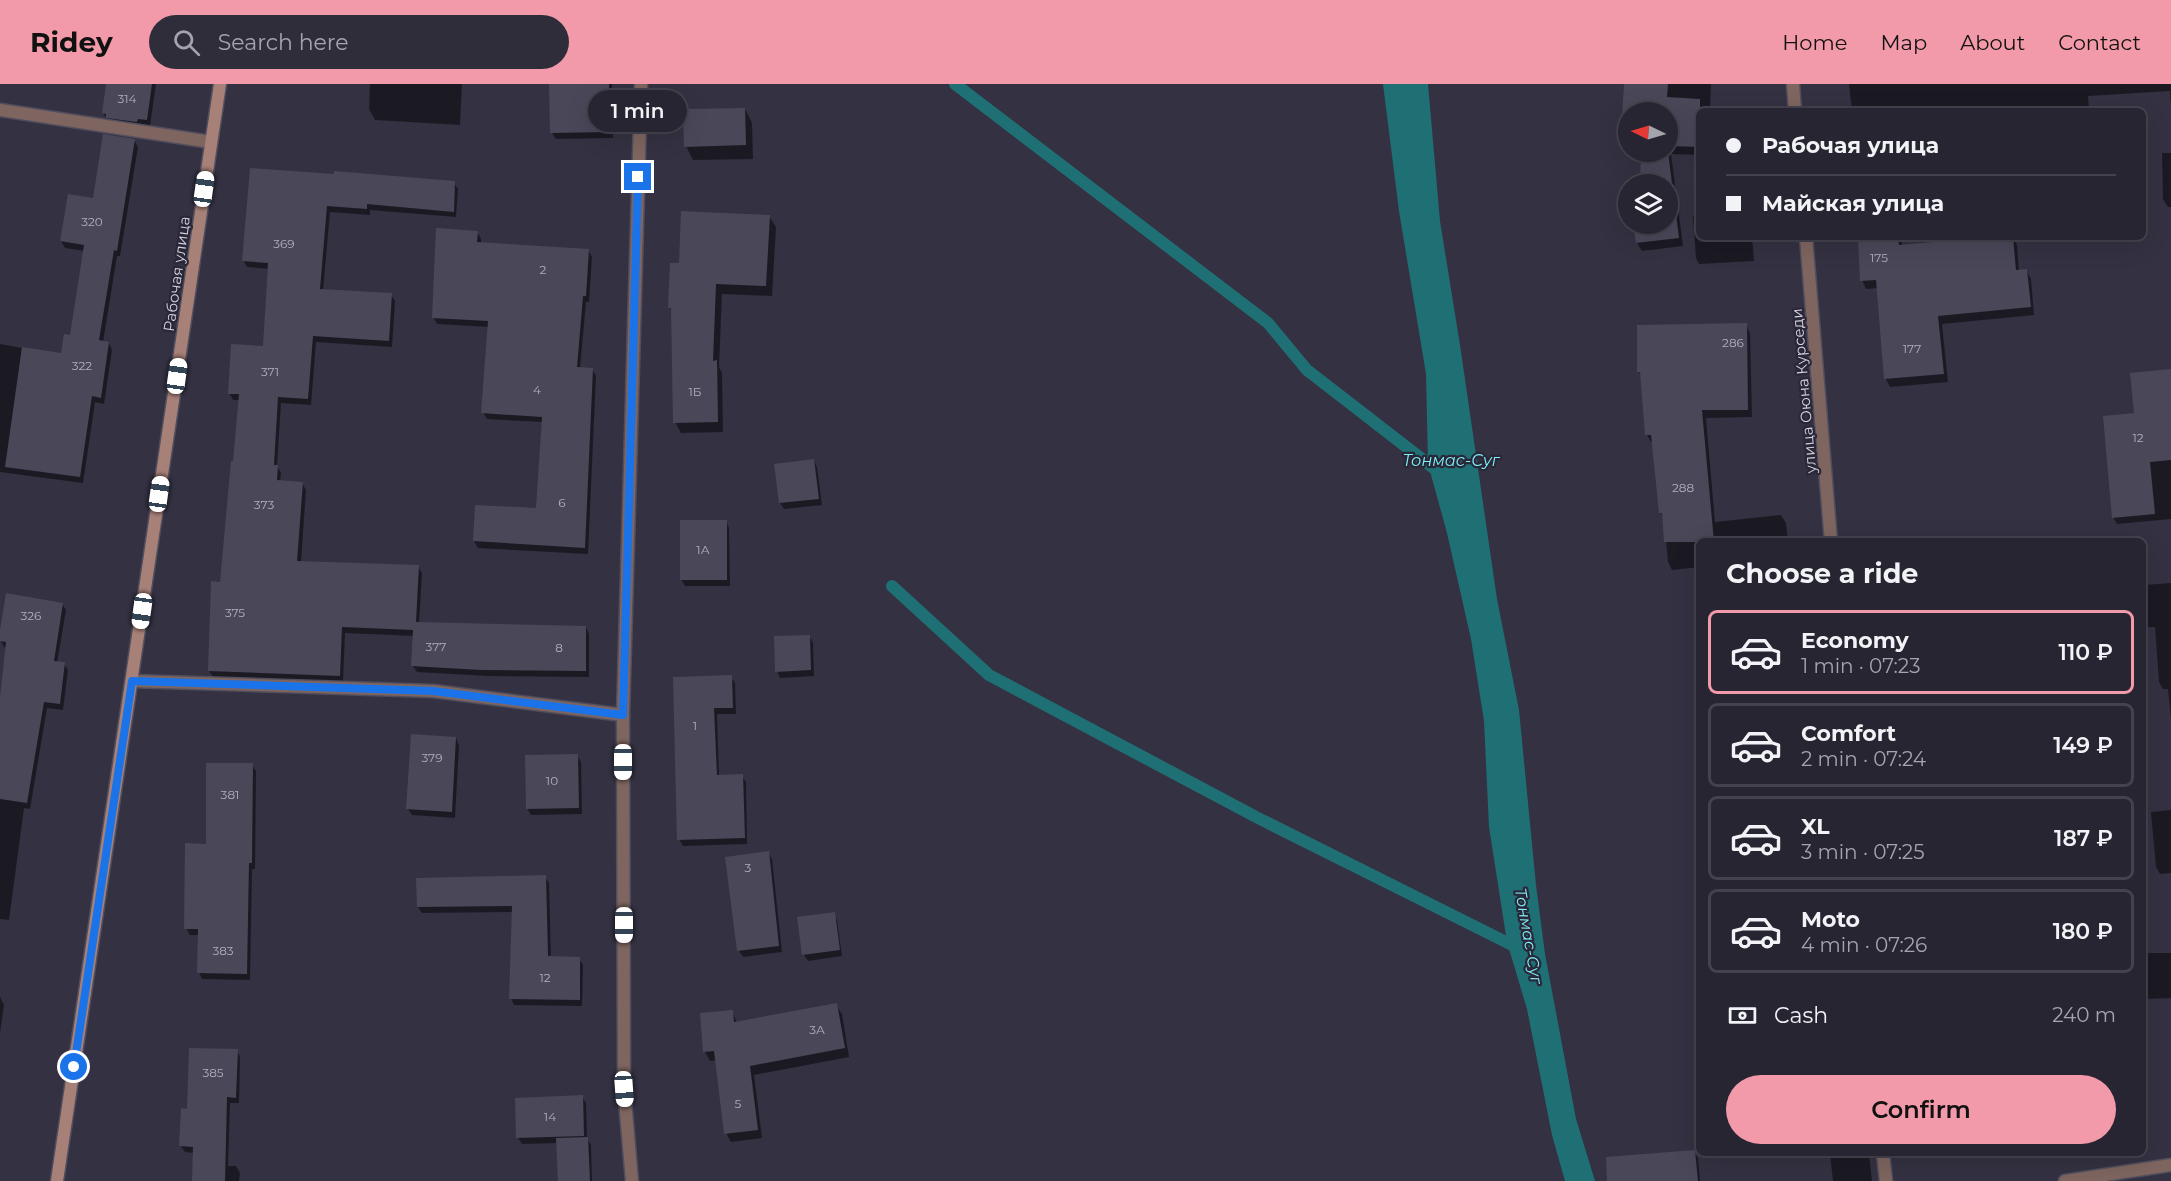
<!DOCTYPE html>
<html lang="en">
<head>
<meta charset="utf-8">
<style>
  :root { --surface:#272532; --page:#2f2d3a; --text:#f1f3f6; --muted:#a4a5ac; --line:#43424d; --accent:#f39aaa }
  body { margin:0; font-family:Montserrat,sans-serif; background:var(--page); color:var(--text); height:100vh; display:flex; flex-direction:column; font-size:22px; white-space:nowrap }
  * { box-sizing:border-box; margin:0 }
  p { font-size:20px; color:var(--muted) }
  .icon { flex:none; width:33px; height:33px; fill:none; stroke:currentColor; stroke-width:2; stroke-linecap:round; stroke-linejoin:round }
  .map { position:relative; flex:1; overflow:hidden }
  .side { position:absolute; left:1696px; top:454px; width:450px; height:618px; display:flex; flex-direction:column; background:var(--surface); border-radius:9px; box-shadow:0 6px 24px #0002,0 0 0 2px var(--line) }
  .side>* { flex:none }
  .guide { position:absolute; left:1696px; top:24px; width:450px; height:132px; border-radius:9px; box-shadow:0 6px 24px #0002,0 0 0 2px var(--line); display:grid; align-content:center; height:132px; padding:0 30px; background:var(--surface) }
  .needle { width:39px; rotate:275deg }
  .tools { position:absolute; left:1618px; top:18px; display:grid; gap:12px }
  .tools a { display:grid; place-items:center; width:60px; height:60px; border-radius:50%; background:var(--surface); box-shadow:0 6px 24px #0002,0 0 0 2px var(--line); font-size:30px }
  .end { position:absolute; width:27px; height:27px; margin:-14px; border:8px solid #1a73e8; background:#fff; box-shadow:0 0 0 3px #fff }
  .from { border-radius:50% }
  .bubble { position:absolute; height:42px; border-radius:21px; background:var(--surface); box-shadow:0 6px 24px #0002,0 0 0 2px var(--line); font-size:20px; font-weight:600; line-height:42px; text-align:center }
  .car { position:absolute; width:18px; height:36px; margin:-18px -9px; border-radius:8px; box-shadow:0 0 4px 2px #0007; background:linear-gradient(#fff 24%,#345 0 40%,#fff 0 76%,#345 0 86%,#fff 0) }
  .guide b { display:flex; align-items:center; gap:21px; height:57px; font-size:22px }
  .guide b+b { border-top:2px solid var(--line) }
  .guide i { width:15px; height:15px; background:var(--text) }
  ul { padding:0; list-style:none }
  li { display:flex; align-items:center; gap:18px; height:84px; margin:0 12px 9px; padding:0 18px; border:3px solid var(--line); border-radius:9px }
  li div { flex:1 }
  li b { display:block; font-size:22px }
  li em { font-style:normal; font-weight:600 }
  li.selected { border-color:var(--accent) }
  li>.icon { width:54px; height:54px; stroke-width:1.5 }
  h2 { padding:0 30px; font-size:27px; line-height:72px }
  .pay { display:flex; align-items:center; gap:15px; height:66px; padding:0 30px; font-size:22px }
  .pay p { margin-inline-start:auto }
  .cta { display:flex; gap:12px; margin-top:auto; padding:12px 30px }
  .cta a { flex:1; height:69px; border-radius:36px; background:var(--accent); color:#111; font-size:24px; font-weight:600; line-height:69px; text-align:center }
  header { display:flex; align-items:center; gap:36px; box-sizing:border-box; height:84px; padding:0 30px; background:var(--accent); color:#111 }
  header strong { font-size:28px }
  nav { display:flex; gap:33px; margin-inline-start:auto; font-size:21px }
  .search { width:420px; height:54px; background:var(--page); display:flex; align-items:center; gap:15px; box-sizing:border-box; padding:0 21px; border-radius:33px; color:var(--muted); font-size:22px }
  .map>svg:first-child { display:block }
  .water { fill:#1f7075 }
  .shadow { fill:#0007 }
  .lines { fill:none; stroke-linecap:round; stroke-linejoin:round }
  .stream { stroke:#1f7075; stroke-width:12 }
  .building { fill:#4a4759 }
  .lane-casing { stroke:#514e5e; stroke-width:15 }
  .street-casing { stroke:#514e5e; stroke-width:15 }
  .secondary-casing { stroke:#514e5e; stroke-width:15 }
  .lane { stroke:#7e655f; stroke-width:12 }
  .street { stroke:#7e655f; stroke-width:12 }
  .secondary { stroke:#a78077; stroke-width:12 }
  .route { stroke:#1a73e8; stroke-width:8 }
  .labels { text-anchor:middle; stroke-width:4.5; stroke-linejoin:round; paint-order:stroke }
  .number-label { font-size:12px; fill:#b2b0bd }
  .street-label { font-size:15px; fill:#d4d3de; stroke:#2a2738 }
  .water-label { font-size:16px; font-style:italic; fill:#7ef1fa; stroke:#2a2738 }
</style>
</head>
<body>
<header>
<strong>Ridey</strong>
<div class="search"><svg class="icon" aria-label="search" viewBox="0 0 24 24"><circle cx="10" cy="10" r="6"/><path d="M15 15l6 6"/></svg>Search here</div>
<nav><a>Home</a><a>Map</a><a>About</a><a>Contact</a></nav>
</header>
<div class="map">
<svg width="2171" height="1097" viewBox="0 0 2171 1097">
  <rect width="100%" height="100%" fill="#343142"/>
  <path class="water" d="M 1383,0 L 1428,0 L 1440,137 L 1460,261 L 1497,515 L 1519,626 L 1536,801 L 1545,870 L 1576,1035 L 1595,1097 L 1565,1097 L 1552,1051 L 1527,925 L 1507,858 L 1489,743 L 1484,637 L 1471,555 L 1447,449 L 1428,380 L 1426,290 L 1399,127 Z"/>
  <g class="shadow">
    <path d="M 107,0 L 156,0 L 150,42 L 141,40 L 141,44 L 111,40 L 103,29 Z"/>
    <path d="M 370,0 L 462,0 L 460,41 L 375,36 L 369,25 Z"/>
    <path d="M 551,0 L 612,0 L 613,54 L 556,55 L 552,49 Z"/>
    <path d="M 1625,0 L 1711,0 L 1710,27 L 1700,27 L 1700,71 L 1671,70 L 1683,162 L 1642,167 L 1637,159 L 1634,140 L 1668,140 L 1668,100 L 1634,100 L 1641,100 L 1643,68 L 1668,68 L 1668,28 L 1629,28 L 1629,41 L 1623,32 Z"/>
    <path d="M 1849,0 L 2171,0 L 2171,22 L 2170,7 L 2088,12 L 2089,27 L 1852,27 Z"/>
    <path d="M 745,25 L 752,39 L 753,75 L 693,76 L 686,62 Z"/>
    <path d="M 134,56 L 138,63 L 120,172 L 117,172 L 103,258 L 109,259 L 112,266 L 104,320 L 95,318 L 83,399 L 0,388 L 0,260 L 62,271 L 71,253 L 85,167 L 65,164 L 61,157 L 94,116 Z"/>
    <path d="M 2162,69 L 2171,69 L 2171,123 L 2168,123 L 2163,115 Z"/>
    <path d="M 252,86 L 454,99 L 458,105 L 456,133 L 370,126 L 370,131 L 330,128 L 323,207 L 391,211 L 395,217 L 392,263 L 316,258 L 311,321 L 281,319 L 277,382 L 281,389 L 280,398 L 302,399 L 306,406 L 301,478 L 418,483 L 422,489 L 419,540 L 586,543 L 589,550 L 589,593 L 487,592 L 417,588 L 413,582 L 415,552 L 345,549 L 343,598 L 213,593 L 209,587 L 213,499 L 221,499 L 240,316 L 233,316 L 229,309 L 264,263 L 269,185 L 247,183 L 243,176 Z"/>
    <path d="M 769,132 L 776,143 L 772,212 L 722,210 L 719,283 L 722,289 L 723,348 L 681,349 L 675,338 L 672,228 L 670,224 L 681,181 Z"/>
    <path d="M 1693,132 L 1700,132 L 1700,153 L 1752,153 L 1754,177 L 1699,180 L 1696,174 Z"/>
    <path d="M 477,148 L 481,155 L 481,160 L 588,166 L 592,173 L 589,218 L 586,218 L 580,284 L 592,285 L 596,292 L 588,470 L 478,464 L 474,457 L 476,422 L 538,425 L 543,338 L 487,335 L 483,328 L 489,243 L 437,240 L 433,233 Z"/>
    <path d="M 1859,153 L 1902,153 L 1902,163 L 2013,153 L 2017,161 L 2019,187 L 2027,187 L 2031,195 L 2034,231 L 1942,240 L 1948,298 L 1890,303 L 1886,295 L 1878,204 L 1866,205 L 1862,196 Z"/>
    <path d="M 1746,241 L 1750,249 L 1752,333 L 1706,334 L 1715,438 L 1781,431 L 1786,439 L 1788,458 L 1700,458 L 1700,483 L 1672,486 L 1668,478 L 1664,435 L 1661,429 L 1653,358 L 1651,358 L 1647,351 L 1642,293 L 1639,288 L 1639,242 Z"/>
    <path d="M 2171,287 L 2171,435 L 2117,440 L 2113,433 L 2136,331 Z"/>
    <path d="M 814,377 L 817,383 L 822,421 L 784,425 L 780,419 L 776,381 Z"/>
    <path d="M 726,437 L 729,444 L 730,502 L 685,502 L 681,495 Z"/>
    <path d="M 2171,499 L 2171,635 L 2168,605 L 2163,605 L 2159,598 L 2155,543 L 2147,543 L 2144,535 L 2144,501 Z"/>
    <path d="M 62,520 L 66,526 L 57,579 L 64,580 L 68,586 L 63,626 L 47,624 L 30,725 L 24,724 L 9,836 L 0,835 L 0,625 L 7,564 L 4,563 L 0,555 Z"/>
    <path d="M 809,552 L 813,559 L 814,592 L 780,594 L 777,587 Z"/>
    <path d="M 731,593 L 735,599 L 736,630 L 717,630 L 719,692 L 742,692 L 746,698 L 747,760 L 683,762 L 679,755 L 675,595 Z"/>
    <path d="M 456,654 L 459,661 L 455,734 L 412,731 L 408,725 Z"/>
    <path d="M 577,671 L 581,678 L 582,730 L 531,731 L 527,724 Z"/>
    <path d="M 252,681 L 256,687 L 255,785 L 252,785 L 250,896 L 202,895 L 199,888 L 200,851 L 190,851 L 186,844 L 207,762 Z"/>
    <path d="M 2171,726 L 2171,789 L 2160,790 L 2156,783 L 2151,728 Z"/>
    <path d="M 768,769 L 772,775 L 782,868 L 743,873 L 739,867 L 727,775 Z"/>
    <path d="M 545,793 L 549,799 L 551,874 L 579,875 L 583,881 L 582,922 L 514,921 L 511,914 L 513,828 L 422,829 L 418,823 Z"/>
    <path d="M 834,830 L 837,836 L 842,872 L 808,877 L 804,871 Z"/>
    <path d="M 2144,869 L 2171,869 L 2171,914 L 2144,915 Z"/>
    <path d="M 0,913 L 4,921 L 0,949 Z"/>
    <path d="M 836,921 L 842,930 L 849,973 L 754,991 L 762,1054 L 731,1058 L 726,1049 L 717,976 L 710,977 L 705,968 L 732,927 L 737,939 Z"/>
    <path d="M 237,967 L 240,973 L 239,1019 L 230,1019 L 228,1082 L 236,1082 L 240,1089 L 239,1097 L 193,1097 L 194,1069 L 185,1068 L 181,1062 L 189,1026 Z"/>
    <path d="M 2144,983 L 2147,1021 L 2144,1021 Z"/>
    <path d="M 582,1013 L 586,1019 L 587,1054 L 591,1061 L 592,1097 L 559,1097 L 558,1059 L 522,1060 L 518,1054 Z"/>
    <path d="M 1694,1068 L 1698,1074 L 1700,1097 L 1643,1097 Z"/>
    <path d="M 1830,1070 L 1869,1070 L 1872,1097 L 1833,1097 Z"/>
  </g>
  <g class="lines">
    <g class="stream">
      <path d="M 955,0 L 1268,239 L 1307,286 L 1440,389"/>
      <path d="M 892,502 L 989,591 L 1258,734 L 1522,866"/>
    </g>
  </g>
  <g class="building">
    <path d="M 106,0 L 152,0 L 147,36 L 138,35 L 137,38 L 106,34 L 106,30 L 102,29 Z"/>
    <path d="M 549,0 L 609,0 L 610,48 L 550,49 Z"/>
    <path d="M 1624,0 L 1668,0 L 1667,13 L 1700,15 L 1700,63 L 1668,62 L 1668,28 L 1629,28 L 1629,33 L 1622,33 Z"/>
    <path d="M 745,24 L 746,61 L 684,63 L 683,25 Z"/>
    <path d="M 103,50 L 135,55 L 117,167 L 114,166 L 99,256 L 109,258 L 101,314 L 92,312 L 80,393 L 5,383 L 22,263 L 61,269 L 64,250 L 70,251 L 84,161 L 60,157 L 68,110 L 93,114 Z"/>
    <path d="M 1641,68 L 1668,68 L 1679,154 L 1636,159 L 1633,140 L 1668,140 L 1668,100 L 1629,100 L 1629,111 L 1627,100 L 1640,98 Z"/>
    <path d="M 250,84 L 334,90 L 334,87 L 455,97 L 454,128 L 367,120 L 367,125 L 327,122 L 320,205 L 392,209 L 389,257 L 313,252 L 308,315 L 278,313 L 274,381 L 278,381 L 277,396 L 303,398 L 297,477 L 419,481 L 416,538 L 586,542 L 586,587 L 482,586 L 411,582 L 413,546 L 342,543 L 340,592 L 208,587 L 211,497 L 220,498 L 231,377 L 233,377 L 239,310 L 228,310 L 231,260 L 263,262 L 268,179 L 242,177 Z"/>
    <path d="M 681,127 L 770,131 L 766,202 L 716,200 L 713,277 L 717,276 L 718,338 L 673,339 L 671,224 L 668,224 L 670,179 L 679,179 Z"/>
    <path d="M 436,144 L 478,147 L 477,158 L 589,165 L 586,212 L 583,212 L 577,283 L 593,284 L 585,464 L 473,457 L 475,421 L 536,424 L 542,333 L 481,329 L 488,237 L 432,234 Z"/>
    <path d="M 1858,153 L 1898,153 L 1899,161 L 1989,153 L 2013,153 L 2016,186 L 2027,185 L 2031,223 L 1938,232 L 1944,290 L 1884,295 L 1876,196 L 1860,197 Z"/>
    <path d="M 1747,239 L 1748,326 L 1702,326 L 1714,458 L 1664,458 L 1662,429 L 1659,429 L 1651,351 L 1645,351 L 1640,288 L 1637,288 L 1637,241 Z"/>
    <path d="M 2171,285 L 2171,376 L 2150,378 L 2155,430 L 2112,434 L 2103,332 L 2134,329 L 2130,289 Z"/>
    <path d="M 814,375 L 819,415 L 779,419 L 774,380 Z"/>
    <rect x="680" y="436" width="47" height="60"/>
    <path d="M 6,509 L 63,519 L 54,577 L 65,578 L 60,620 L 44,618 L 27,719 L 0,715 L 0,613 L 6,558 L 0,557 L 0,546 Z"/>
    <path d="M 810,551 L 811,586 L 775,588 L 774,552 Z"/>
    <path d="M 732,591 L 733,624 L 714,624 L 717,691 L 743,690 L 745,754 L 677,756 L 673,593 Z"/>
    <path d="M 411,650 L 456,653 L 452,728 L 406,725 Z"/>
    <path d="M 578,670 L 579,724 L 526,725 L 525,671 Z"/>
    <path d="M 206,679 L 253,679 L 252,779 L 249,779 L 247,890 L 197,889 L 198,845 L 184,845 L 185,759 L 206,760 Z"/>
    <path d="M 769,767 L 779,862 L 737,867 L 725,773 Z"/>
    <path d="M 546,791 L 548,872 L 580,873 L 580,916 L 509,915 L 512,822 L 417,823 L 416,794 Z"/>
    <path d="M 835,828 L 840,866 L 802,871 L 797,833 Z"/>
    <path d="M 837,919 L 845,964 L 750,982 L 758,1046 L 724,1050 L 714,967 L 703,968 L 700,929 L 733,926 L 734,938 Z"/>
    <path d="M 189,964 L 238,965 L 236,1014 L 227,1013 L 225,1097 L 192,1097 L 193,1063 L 179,1062 L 181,1024 L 187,1025 Z"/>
    <path d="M 583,1011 L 584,1052 L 516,1054 L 515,1014 Z"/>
    <path d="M 588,1053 L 590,1097 L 558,1097 L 556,1054 Z"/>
    <path d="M 1695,1066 L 1698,1097 L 1607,1097 L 1606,1073 Z"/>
  </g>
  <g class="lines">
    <defs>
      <g id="lane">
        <path d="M 0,26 L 211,58"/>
        <path d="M 132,597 L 433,607 L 623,631"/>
      </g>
      <g id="street">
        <path d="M 1793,0 L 1795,27"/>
        <path d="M 1806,153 L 1831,458"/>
        <path d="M 1883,1070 L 1886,1097"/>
        <path d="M 632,1097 L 624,1005 L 623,631 L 641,0"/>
        <path d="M 2065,1097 L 2171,1081"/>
      </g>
      <path id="secondary" d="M 57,1097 L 220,0"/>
    </defs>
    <use href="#lane" class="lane-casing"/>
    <use href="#street" class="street-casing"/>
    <use href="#secondary" class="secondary-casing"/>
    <use href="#lane" class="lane"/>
    <use href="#street" class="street"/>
    <use href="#secondary" class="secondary"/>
  </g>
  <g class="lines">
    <path class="route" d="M 74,983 L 132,597 L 433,607 L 623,631 L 638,93"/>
  </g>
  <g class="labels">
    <g class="number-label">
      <text x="127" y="19">314</text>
      <text x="92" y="142">320</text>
      <text x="284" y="164">369</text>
      <text x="1879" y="178">175</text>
      <text x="543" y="190">2</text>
      <text x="1733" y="263">286</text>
      <text x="1912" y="269">177</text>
      <text x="82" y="286">322</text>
      <text x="270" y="292">371</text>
      <text x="537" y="310">4</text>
      <text x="695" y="312">1Б</text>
      <text x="2138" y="358">12</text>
      <text x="1683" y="408">288</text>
      <text x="562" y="423">6</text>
      <text x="264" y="425">373</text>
      <text x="703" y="470">1А</text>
      <text x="235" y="533">375</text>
      <text x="31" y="536">326</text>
      <text x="436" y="567">377</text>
      <text x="559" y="568">8</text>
      <text x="695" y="646">1</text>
      <text x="432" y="678">379</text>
      <text x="552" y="701">10</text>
      <text x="230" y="715">381</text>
      <text x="748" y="788">3</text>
      <text x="223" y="871">383</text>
      <text x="545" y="898">12</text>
      <text x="817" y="950">3А</text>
      <text x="213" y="993">385</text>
      <text x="738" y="1024">5</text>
      <text x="550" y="1037">14</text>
    </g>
    <g class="street-label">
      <text transform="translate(177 190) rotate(-82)" y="5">Рабочая улица</text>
      <text transform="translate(1804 307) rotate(-95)" y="5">улица Оюна Курседи</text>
    </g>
    <g class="water-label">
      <text x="1451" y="382">Тонмас-Суг</text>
      <text transform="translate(1529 852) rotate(80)" y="6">Тонмас-Суг</text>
    </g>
  </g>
</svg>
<div class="tools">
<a><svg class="needle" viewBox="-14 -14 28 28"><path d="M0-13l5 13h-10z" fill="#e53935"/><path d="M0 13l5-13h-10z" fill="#a4a5ac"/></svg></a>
<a><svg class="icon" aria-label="layers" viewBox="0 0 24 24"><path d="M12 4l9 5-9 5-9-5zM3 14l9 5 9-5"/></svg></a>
</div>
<i class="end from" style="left:74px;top:983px"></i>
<i class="end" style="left:638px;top:93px"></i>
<div class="bubble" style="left:588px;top:6px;width:99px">1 min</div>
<i class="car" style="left:204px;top:105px;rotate:8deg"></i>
<i class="car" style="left:177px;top:292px;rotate:8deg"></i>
<i class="car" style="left:159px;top:410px;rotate:8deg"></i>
<i class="car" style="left:142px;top:527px;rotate:188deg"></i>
<i class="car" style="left:623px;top:678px;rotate:180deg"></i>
<i class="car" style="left:624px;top:841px;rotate:180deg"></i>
<i class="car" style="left:624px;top:1005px;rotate:176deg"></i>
<div class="guide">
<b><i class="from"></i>Рабочая улица</b>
<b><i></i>Майская улица</b>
</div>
<section class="side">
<h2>Choose a ride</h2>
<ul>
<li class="selected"><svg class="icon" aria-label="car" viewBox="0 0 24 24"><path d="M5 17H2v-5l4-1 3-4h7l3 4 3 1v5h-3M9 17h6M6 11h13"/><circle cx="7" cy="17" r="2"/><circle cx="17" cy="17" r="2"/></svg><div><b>Economy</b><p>1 min · 07:23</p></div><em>110 ₽</em></li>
<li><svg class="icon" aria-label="car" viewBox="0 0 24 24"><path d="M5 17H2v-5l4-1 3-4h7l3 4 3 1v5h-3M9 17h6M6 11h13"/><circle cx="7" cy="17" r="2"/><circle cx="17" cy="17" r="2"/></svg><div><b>Comfort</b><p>2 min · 07:24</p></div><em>149 ₽</em></li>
<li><svg class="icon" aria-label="car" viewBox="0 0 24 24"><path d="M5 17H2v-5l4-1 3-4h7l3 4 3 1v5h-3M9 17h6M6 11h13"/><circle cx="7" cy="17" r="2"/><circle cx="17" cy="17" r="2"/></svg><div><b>XL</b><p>3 min · 07:25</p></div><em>187 ₽</em></li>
<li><svg class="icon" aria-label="car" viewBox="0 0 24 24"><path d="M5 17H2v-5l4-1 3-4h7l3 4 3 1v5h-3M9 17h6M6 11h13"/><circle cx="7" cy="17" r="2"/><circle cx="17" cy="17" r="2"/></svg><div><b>Moto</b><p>4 min · 07:26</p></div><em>180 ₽</em></li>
</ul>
<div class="pay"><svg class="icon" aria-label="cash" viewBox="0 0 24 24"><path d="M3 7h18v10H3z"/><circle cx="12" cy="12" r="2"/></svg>Cash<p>240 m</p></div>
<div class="cta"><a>Confirm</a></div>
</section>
</div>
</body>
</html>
